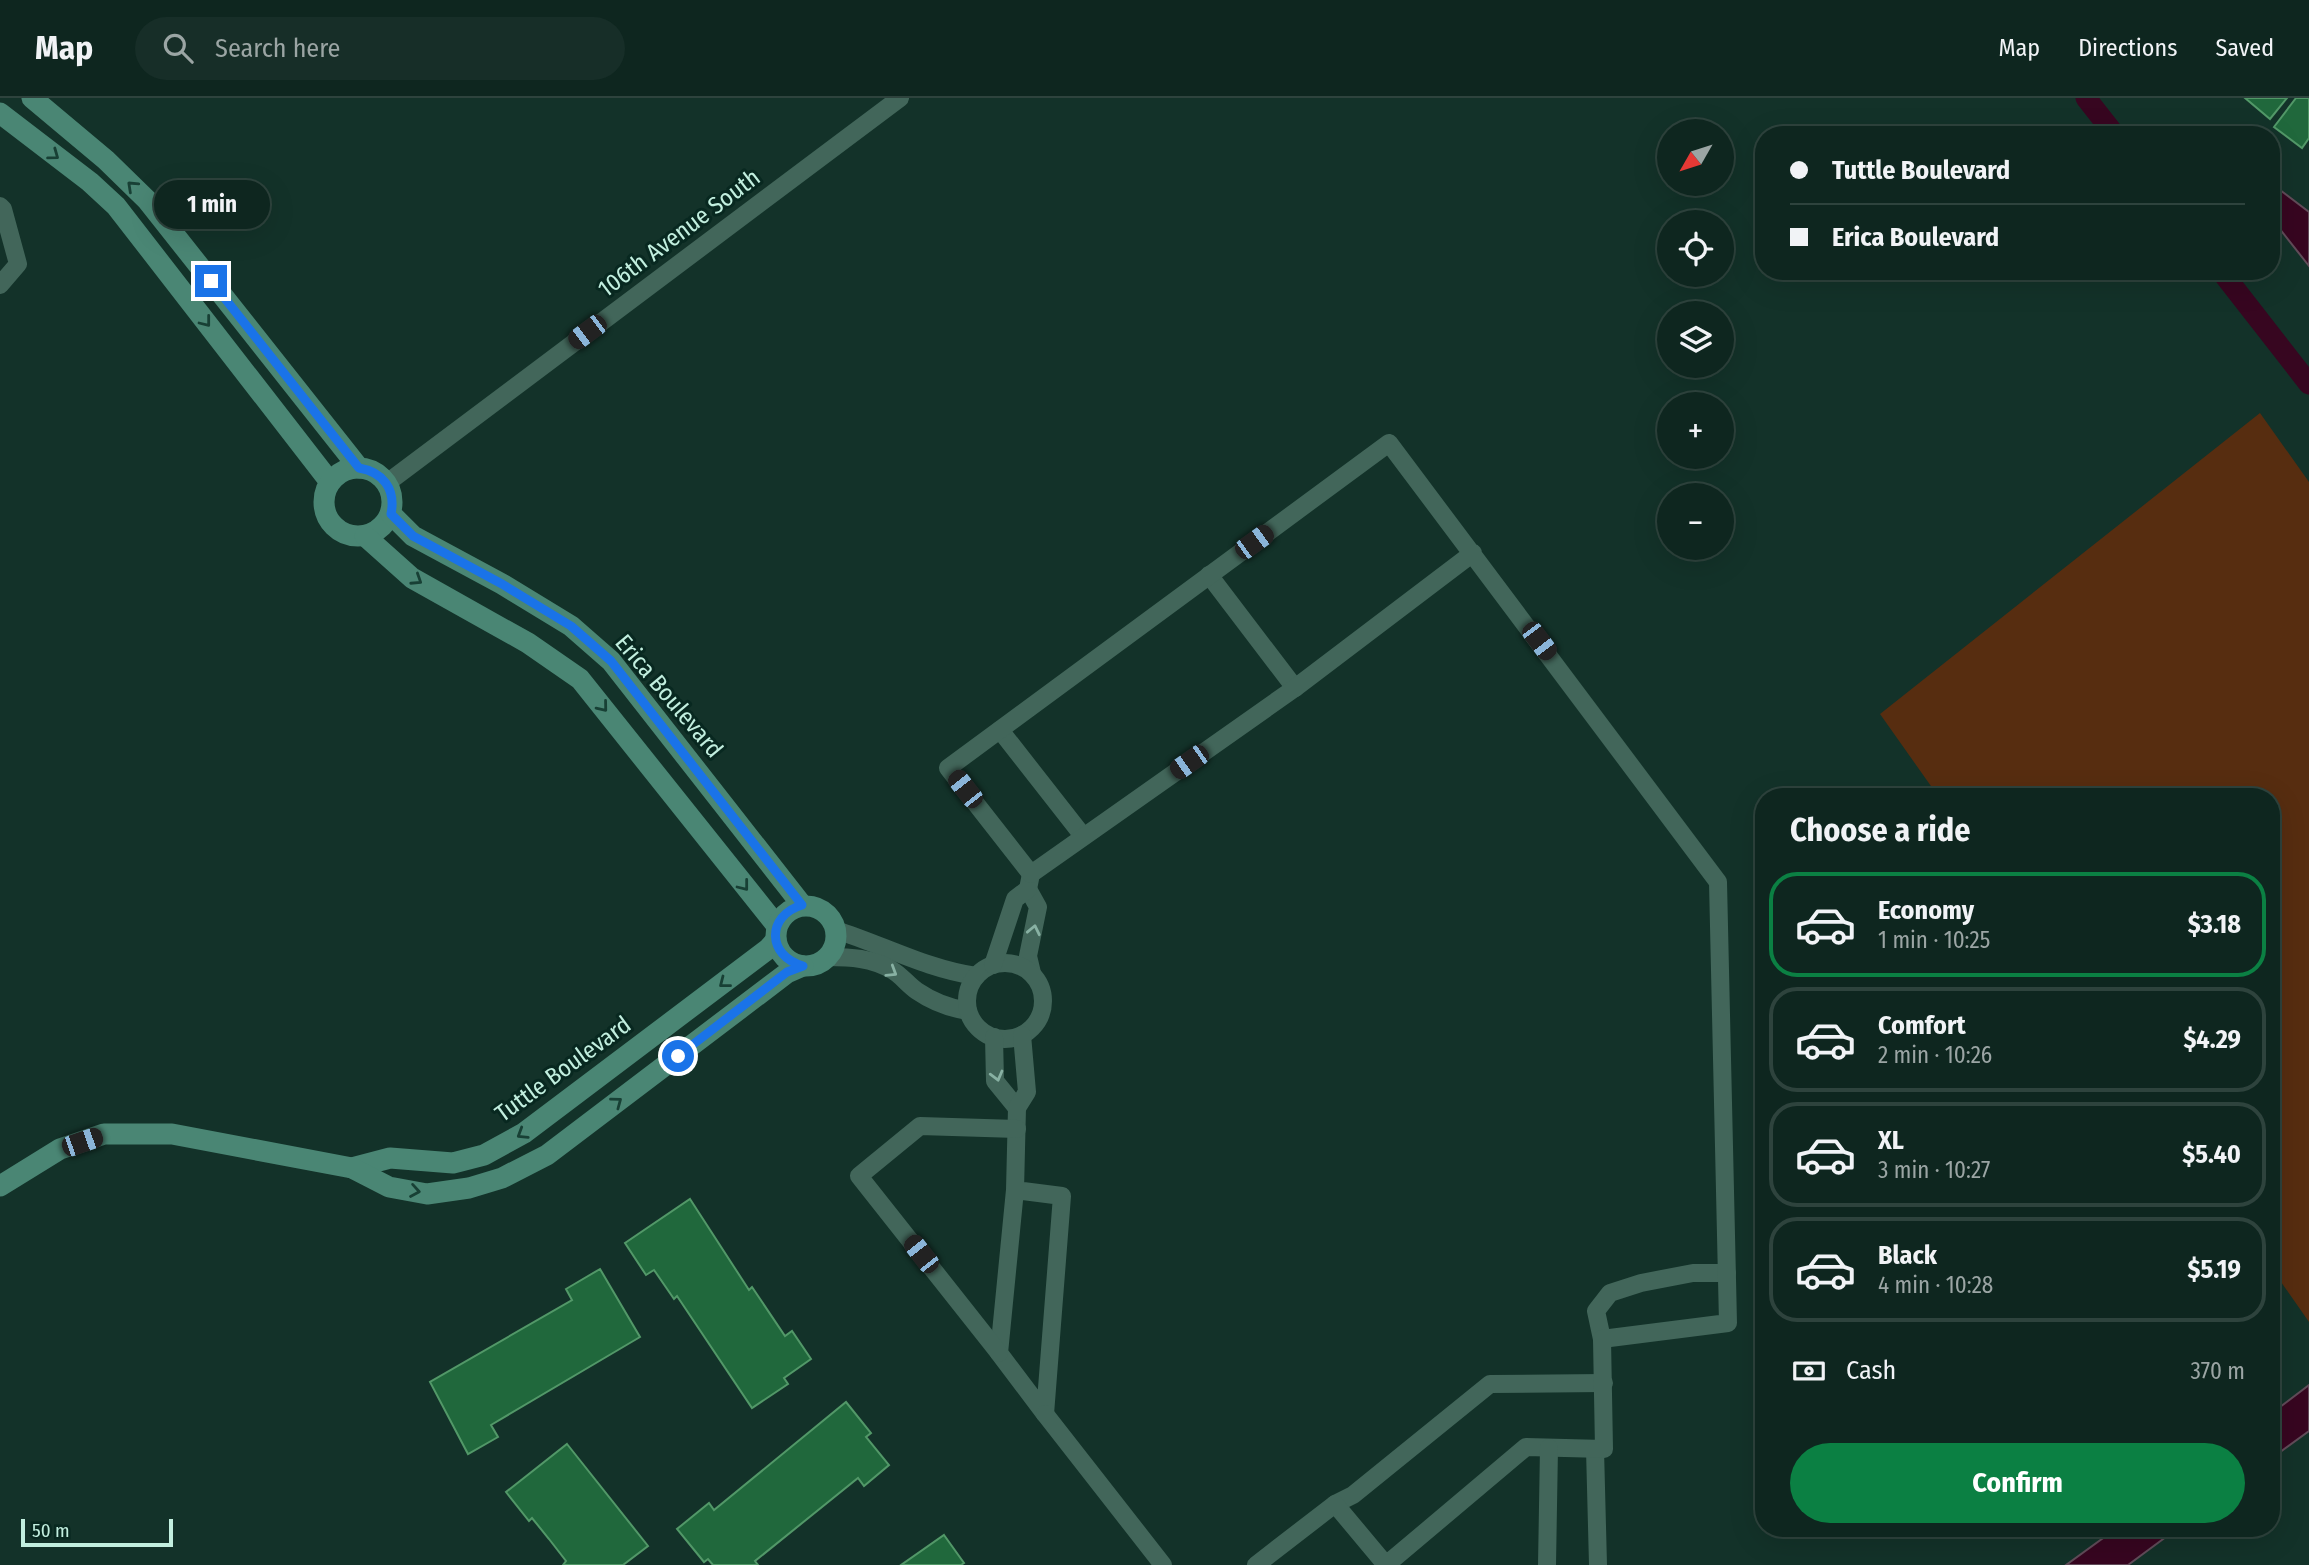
<!DOCTYPE html>
<html lang="en">
<head>
<meta charset="utf-8">
<style>
  :root { --surface:#0e261f; --page:#172e28; --text:#f1f3f6; --muted:#9ba5a4; --line:#2e433d; --accent:#0b8043 }
  body { margin:0; font-family:"Fira Sans Condensed",sans-serif; background:var(--page); color:var(--text); height:100vh; display:flex; flex-direction:column; font-size:26px; white-space:nowrap }
  * { box-sizing:border-box; margin:0 }
  p { font-size:23px; color:var(--muted) }
  .icon { flex:none; width:38px; height:38px; fill:none; stroke:currentColor; stroke-width:2; stroke-linecap:round; stroke-linejoin:round }
  .map { position:relative; flex:1; overflow:hidden }
  .details { position:absolute; left:1755px; top:690px; width:525px; height:749px; display:flex; flex-direction:column; background:var(--surface); border-radius:28px; box-shadow:0 7px 28px #0002,0 0 0 2px var(--line) }
  .details>* { flex:none }
  .top-card { position:absolute; left:1755px; top:28px; width:525px; height:154px; border-radius:28px; box-shadow:0 7px 28px #0002,0 0 0 2px var(--line); display:grid; align-content:center; height:154px; padding:0 35px; background:var(--surface) }
  .needle { width:46px; rotate:231deg }
  .controls { position:absolute; left:1657px; top:21px; display:grid; gap:14px }
  .controls a { display:grid; place-items:center; width:77px; height:77px; border-radius:50%; background:var(--surface); box-shadow:0 7px 28px #0002,0 0 0 2px var(--line); font-size:35px }
  .scale { position:absolute; left:21px; bottom:18px; width:152px; box-sizing:border-box; padding-left:7px; border:4px solid #c2efdf; border-top:0; font-size:19px; line-height:24px; white-space:nowrap; color:#c2efdf; -webkit-text-stroke:5px #082820; paint-order:stroke }
  .end { position:absolute; width:32px; height:32px; margin:-16px; border:9px solid #1a73e8; background:#fff; box-shadow:0 0 0 4px #fff }
  .from { border-radius:50% }
  .bubble { position:absolute; height:49px; border-radius:24px; background:var(--surface); box-shadow:0 7px 28px #0002,0 0 0 2px var(--line); font-size:23px; font-weight:700; line-height:49px; text-align:center }
  .car { position:absolute; width:21px; height:42px; margin:-21px -10px; border-radius:9px; box-shadow:0 0 5px 2px #0007; background:linear-gradient(#222 24%,#8ab4d8 0 40%,#222 0 76%,#8ab4d8 0 86%,#222 0) }
  .top-card b { display:flex; align-items:center; gap:24px; height:66px; font-size:26px }
  .top-card b+b { border-top:2px solid var(--line) }
  .top-card i { width:18px; height:18px; background:var(--text) }
  ul { padding:0; list-style:none }
  li { display:flex; align-items:center; gap:21px; height:105px; margin:0 14px 10px; padding:0 21px; border:4px solid var(--line); border-radius:28px }
  li div { flex:1 }
  li b { display:block; font-size:26px }
  li em { font-style:normal; font-weight:700 }
  li.on { border-color:var(--accent) }
  li>.icon { width:63px; height:63px; stroke-width:1.5 }
  h2 { padding:0 35px; font-size:32px; line-height:84px }
  .pay { display:flex; align-items:center; gap:18px; height:77px; padding:0 35px; font-size:26px }
  .pay p { margin-inline-start:auto }
  .cta { display:flex; gap:14px; margin-top:auto; padding:14px 35px }
  .cta a { flex:1; height:80px; border-radius:42px; background:var(--accent); color:#fff; font-size:28px; font-weight:700; line-height:80px; text-align:center }
  header { display:flex; align-items:center; gap:42px; box-sizing:border-box; height:98px; padding:0 35px; background:var(--surface); border-bottom:2px solid var(--line) }
  header strong { font-size:33px }
  nav { display:flex; gap:38px; margin-inline-start:auto; font-size:24px }
  .search { width:490px; height:63px; background:var(--page); display:flex; align-items:center; gap:18px; box-sizing:border-box; padding:0 24px; border-radius:38px; color:var(--muted); font-size:26px }
  .map>svg:first-child { display:block }
  .green { fill:#572d10 }
  .water { fill:#370620; stroke:#614c59; stroke-width:2 }
  .lines { fill:none; stroke-linecap:round; stroke-linejoin:round }
  .canal { stroke:#370620; stroke-width:21 }
  .building { fill:#20683c; stroke:#529868; stroke-width:2 }
  .street { stroke:#42665a; stroke-width:18 }
  .secondary { stroke:#4a8674; stroke-width:21 }
  .oneway { stroke:#184035 }
  .oneway2 { stroke:#88b1a3 }
  .route { stroke:#1a73e8; stroke-width:9 }
  .labels { text-anchor:middle; stroke-width:6; stroke-linejoin:round; paint-order:stroke }
  .street-label { font-size:24px; fill:#c2efdf; stroke:#082820 }
</style>
</head>
<body>
<header>
<strong>Map</strong>
<div class="search"><svg class="icon" aria-label="search" viewBox="0 0 24 24"><circle cx="10" cy="10" r="6"/><path d="M15 15l6 6"/></svg>Search here</div>
<nav><a>Map</a><a>Directions</a><a>Saved</a></nav>
</header>
<div class="map">
<svg width="2309" height="1467" viewBox="0 0 2309 1467">
  <rect width="100%" height="100%" fill="#133229"/>
  <path class="green" d="M 2260,315 L 2309,384 L 2309,1224 L 2272,1171 L 2272,698 L 1938,698 L 1880,616 Z"/>
  <g class="water">
    <path d="M 2272,86 L 2309,114 L 2309,168 L 2272,121 Z"/>
    <path d="M 2309,1287 L 2309,1333 L 2272,1360 L 2272,1315 Z"/>
    <path d="M 2117,1430 L 2178,1430 L 2128,1467 L 2066,1467 Z"/>
  </g>
  <g class="lines">
    <g class="canal">
      <path d="M 2086,0 L 2115,37"/>
      <path d="M 2221,173 L 2309,286"/>
    </g>
  </g>
  <g class="building">
    <path d="M 2245,0 L 2287,0 L 2270,21 Z"/>
    <path d="M 2296,0 L 2309,0 L 2309,40 L 2302,50 L 2274,29 Z"/>
    <path d="M 690,1101 L 749,1192 L 752,1189 L 785,1238 L 792,1233 L 811,1261 L 784,1280 L 788,1286 L 752,1310 L 677,1198 L 674,1201 L 654,1172 L 646,1177 L 625,1145 Z"/>
    <path d="M 600,1171 L 640,1239 L 491,1327 L 498,1339 L 468,1356 L 430,1284 L 572,1202 L 566,1191 Z"/>
    <path d="M 846,1304 L 871,1335 L 866,1339 L 889,1367 L 864,1388 L 858,1380 L 755,1463 L 758,1467 L 713,1467 L 708,1461 L 704,1464 L 677,1431 L 709,1405 L 714,1412 Z"/>
    <path d="M 567,1346 L 648,1448 L 623,1467 L 563,1467 L 566,1463 L 549,1441 L 532,1420 L 529,1423 L 506,1394 Z"/>
    <path d="M 944,1437 L 964,1465 L 961,1467 L 901,1467 Z"/>
  </g>
  <g class="lines">
    <g class="street">
      <path d="M 0,108 L 3,111 L 18,166 L 0,187"/>
      <path d="M 387,385 L 900,0"/>
      <path d="M 1209,477 L 1295,590"/>
      <path d="M 1000,632 L 1083,738"/>
      <path d="M 1028,791 L 1038,809 L 1028,858 L 1032,875"/>
      <path d="M 836,832 C 883,847 927,871 976,878"/>
      <path d="M 828,859 C 850,859 872,860 892,872 C 901,877 908,887 917,893 C 933,904 949,910 968,913"/>
      <circle cx="1005" cy="903" r="38"/>
      <path d="M 993,867 L 1015,801 L 1028,791 L 1031,776"/>
      <path d="M 994,939 L 995,983 L 1017,1010"/>
      <path d="M 1015,1092 L 1062,1098 L 1045,1316 L 999,1255 L 1015,1092 L 1017,1010 L 1027,994 L 1022,937"/>
      <path d="M 1602,1241 L 1596,1213 L 1610,1195 L 1641,1185 L 1693,1175 L 1727,1175"/>
      <path d="M 999,1255 L 859,1078 L 920,1028 L 1017,1031"/>
      <path d="M 1045,1316 L 1163,1467"/>
      <path d="M 1595,1351 L 1598,1467"/>
      <path d="M 1335,1406 L 1353,1397 L 1490,1286 L 1604,1285"/>
      <path d="M 1256,1467 L 1335,1406 L 1386,1467 L 1526,1349 L 1604,1351 L 1602,1241 L 1728,1225 L 1718,784 L 1389,345 L 948,670 L 1031,776 L 1295,590 L 1473,455"/>
      <path d="M 1547,1467 L 1549,1350"/>
    </g>
    <g class="secondary">
      <path d="M 32,0 L 106,62 L 147,102 L 359,370"/>
      <path d="M 0,15 L 90,84 L 116,108 L 330,384"/>
      <circle cx="358" cy="404" r="34"/>
      <path d="M 391,416 L 413,438 L 502,486 L 571,528 L 611,563 L 802,807"/>
      <path d="M 365,438 L 412,480 L 528,545 L 580,581 L 777,828"/>
      <circle cx="806" cy="838" r="30"/>
      <path d="M 352,1070 L 390,1060 L 453,1065 L 484,1057 L 524,1035 L 768,851 L 776,842"/>
      <path d="M 0,1088 L 60,1051 L 104,1036 L 172,1036 L 352,1070 L 389,1089 L 427,1096 L 469,1090 L 502,1080 L 547,1057 L 787,875 L 803,868"/>
    </g>
  </g>
  <defs><path id="oneway-chevron" d="M-2-3.5L2.5 0L-2 3.5" fill="none" stroke-width="1.6" stroke-linecap="round" stroke-linejoin="round" transform="scale(1.75)"/></defs>
  <g class="oneway">
    <use href="#oneway-chevron" transform="translate(54 57) rotate(36)"/>
    <use href="#oneway-chevron" transform="translate(132 88) rotate(-137)"/>
    <use href="#oneway-chevron" transform="translate(206 224) rotate(52)"/>
    <use href="#oneway-chevron" transform="translate(417 482) rotate(33)"/>
    <use href="#oneway-chevron" transform="translate(603 609) rotate(51)"/>
    <use href="#oneway-chevron" transform="translate(744 788) rotate(52)"/>
    <use href="#oneway-chevron" transform="translate(724 885) rotate(142)"/>
    <use href="#oneway-chevron" transform="translate(617 1004) rotate(-37)"/>
    <use href="#oneway-chevron" transform="translate(522 1036) rotate(148)"/>
    <use href="#oneway-chevron" transform="translate(415 1093) rotate(10)"/>
  </g>
  <g class="oneway2">
    <use href="#oneway-chevron" transform="translate(1034 832) rotate(-78)"/>
    <use href="#oneway-chevron" transform="translate(892 874) rotate(32)"/>
    <use href="#oneway-chevron" transform="translate(997 978) rotate(75)"/>
  </g>
  <g class="lines">
    <path class="route" d="M 211,183 L 359,370 C 383,374 396,391 391,416 L 413,438 L 502,486 L 571,528 L 611,563 L 802,807 C 766,818 767,858 803,868 L 787,874 L 678,958"/>
  </g>
  <g class="labels">
    <g class="street-label">
      <text transform="translate(679 135) rotate(-37)" y="8">106th Avenue South</text>
      <text transform="translate(669 598) rotate(50)" y="8">Erica Boulevard</text>
      <text transform="translate(563 971) rotate(-36)" y="8">Tuttle Boulevard</text>
    </g>
  </g>
</svg>
<div class="controls">
<a><svg class="needle" viewBox="-14 -14 28 28"><path d="M0-13l5 13h-10z" fill="#e53935"/><path d="M0 13l5-13h-10z" fill="#9ba5a4"/></svg></a>
<a><svg class="icon" aria-label="locate" viewBox="0 0 24 24"><circle cx="12" cy="12" r="6"/><path d="M12 2v4M12 18v4M2 12h4M18 12h4"/></svg></a>
<a><svg class="icon" aria-label="layers" viewBox="0 0 24 24"><path d="M12 4l9 5-9 5-9-5zM3 14l9 5 9-5"/></svg></a>
<a>+</a>
<a>−</a>
</div>
<div class="scale">50 m</div>
<i class="end from" style="left:678px;top:958px"></i>
<i class="end" style="left:211px;top:183px"></i>
<div class="bubble" style="left:154px;top:82px;width:116px">1 min</div>
<i class="car" style="left:587px;top:234px;rotate:233deg"></i>
<i class="car" style="left:1254px;top:444px;rotate:54deg"></i>
<i class="car" style="left:1539px;top:543px;rotate:143deg"></i>
<i class="car" style="left:1189px;top:664px;rotate:235deg"></i>
<i class="car" style="left:965px;top:691px;rotate:322deg"></i>
<i class="car" style="left:82px;top:1044px;rotate:71deg"></i>
<i class="car" style="left:921px;top:1156px;rotate:322deg"></i>
<div class="top-card">
<b><i class="from"></i>Tuttle Boulevard</b>
<b><i></i>Erica Boulevard</b>
</div>
<section class="details">
<h2>Choose a ride</h2>
<ul>
<li class="on"><svg class="icon" aria-label="car" viewBox="0 0 24 24"><path d="M5 17H2v-5l4-1 3-4h7l3 4 3 1v5h-3M9 17h6M6 11h13"/><circle cx="7" cy="17" r="2"/><circle cx="17" cy="17" r="2"/></svg><div><b>Economy</b><p>1 min · 10:25</p></div><em>$3.18</em></li>
<li><svg class="icon" aria-label="car" viewBox="0 0 24 24"><path d="M5 17H2v-5l4-1 3-4h7l3 4 3 1v5h-3M9 17h6M6 11h13"/><circle cx="7" cy="17" r="2"/><circle cx="17" cy="17" r="2"/></svg><div><b>Comfort</b><p>2 min · 10:26</p></div><em>$4.29</em></li>
<li><svg class="icon" aria-label="car" viewBox="0 0 24 24"><path d="M5 17H2v-5l4-1 3-4h7l3 4 3 1v5h-3M9 17h6M6 11h13"/><circle cx="7" cy="17" r="2"/><circle cx="17" cy="17" r="2"/></svg><div><b>XL</b><p>3 min · 10:27</p></div><em>$5.40</em></li>
<li><svg class="icon" aria-label="car" viewBox="0 0 24 24"><path d="M5 17H2v-5l4-1 3-4h7l3 4 3 1v5h-3M9 17h6M6 11h13"/><circle cx="7" cy="17" r="2"/><circle cx="17" cy="17" r="2"/></svg><div><b>Black</b><p>4 min · 10:28</p></div><em>$5.19</em></li>
</ul>
<div class="pay"><svg class="icon" aria-label="cash" viewBox="0 0 24 24"><path d="M3 7h18v10H3z"/><circle cx="12" cy="12" r="2"/></svg>Cash<p>370 m</p></div>
<div class="cta"><a>Confirm</a></div>
</section>
</div>
</body>
</html>
